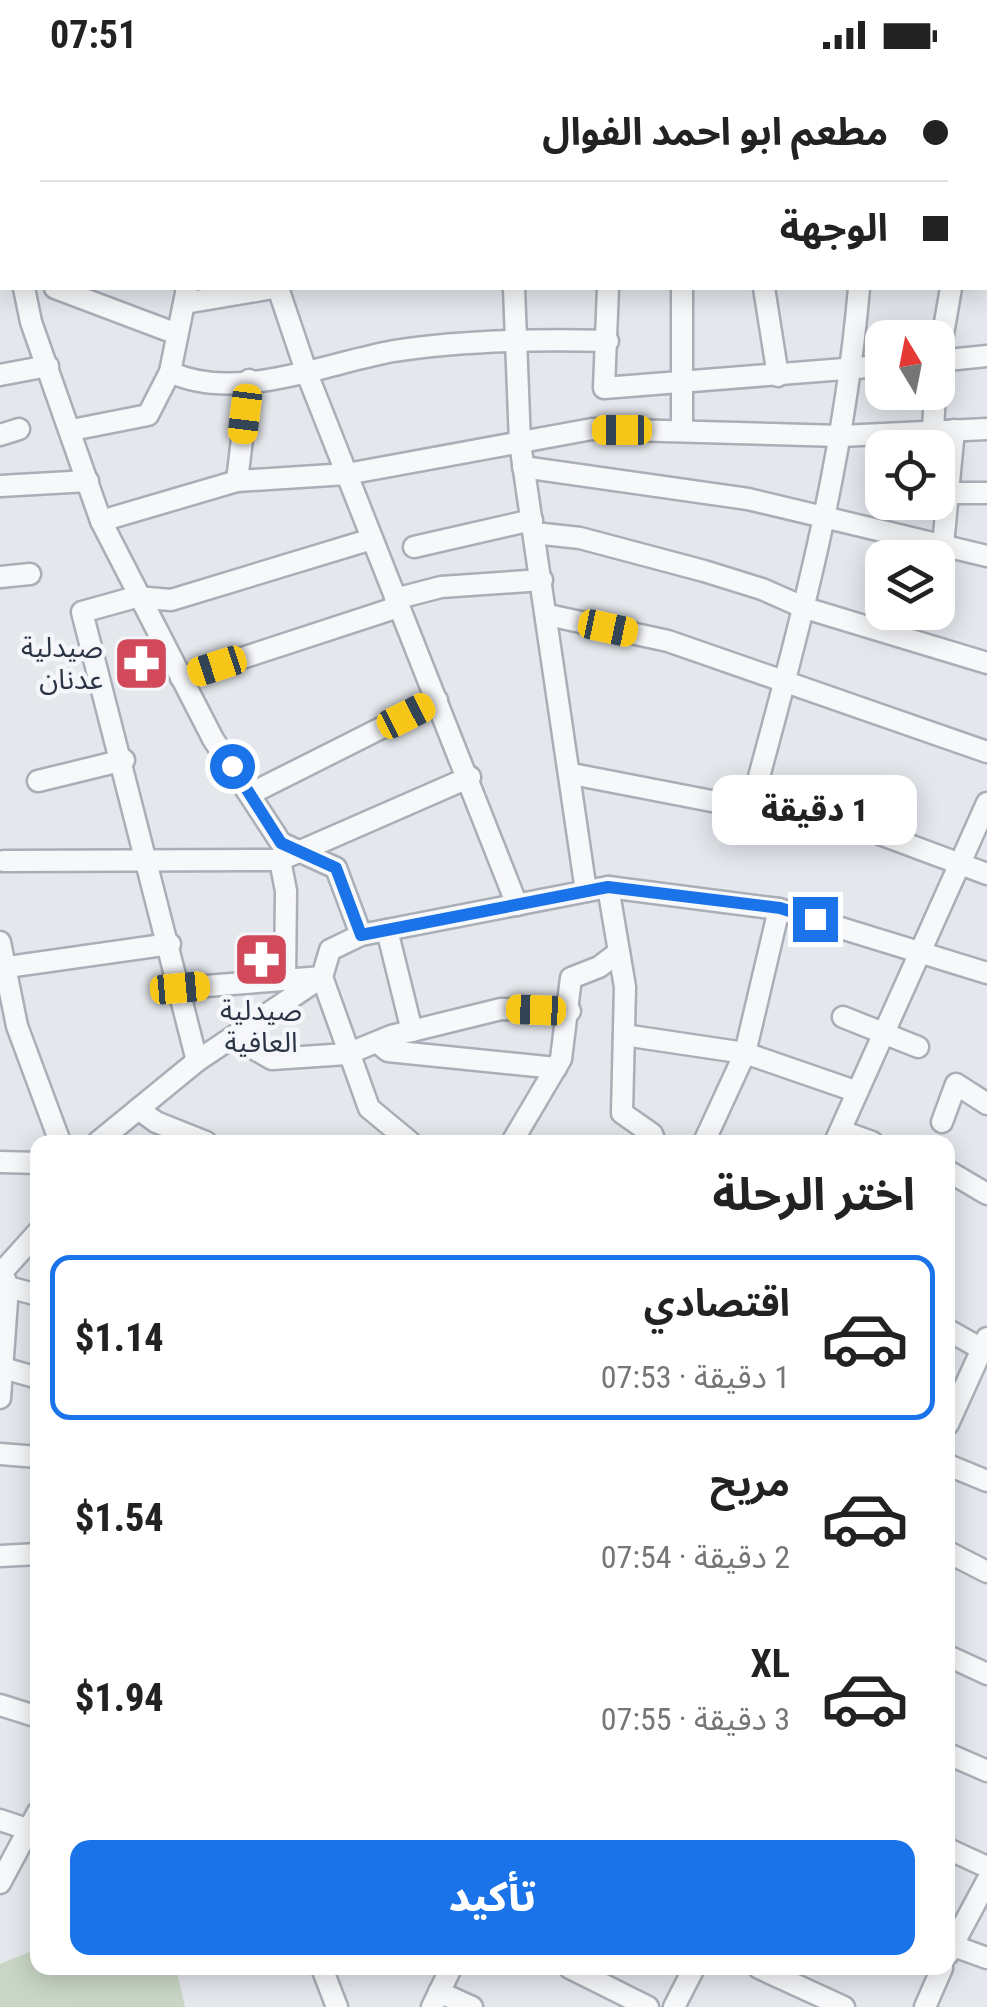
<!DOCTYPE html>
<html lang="ar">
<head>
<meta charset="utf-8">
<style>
  :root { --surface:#fff; --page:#f2f2f2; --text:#222; --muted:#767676; --line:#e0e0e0; --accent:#1a73e8 }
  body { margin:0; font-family:"Roboto Condensed","Noto Sans Arabic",sans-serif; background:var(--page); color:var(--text); direction:rtl; height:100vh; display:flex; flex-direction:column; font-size:38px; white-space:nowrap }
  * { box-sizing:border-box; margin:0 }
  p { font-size:32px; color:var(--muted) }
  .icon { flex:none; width:55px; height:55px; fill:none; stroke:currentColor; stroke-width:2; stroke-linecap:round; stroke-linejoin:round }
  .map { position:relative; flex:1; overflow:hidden; direction:ltr }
  .details { position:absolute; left:30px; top:1065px; width:925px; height:840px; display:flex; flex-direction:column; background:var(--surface); border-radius:20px; box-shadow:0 5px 25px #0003; direction:rtl }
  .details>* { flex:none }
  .banner { position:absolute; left:0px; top:0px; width:988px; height:220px; box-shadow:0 5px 25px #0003; direction:rtl; display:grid; align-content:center; height:220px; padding:0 40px; background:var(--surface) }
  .needle { width:65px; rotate:350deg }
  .tools { position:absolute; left:865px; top:250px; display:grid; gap:20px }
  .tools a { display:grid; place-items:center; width:90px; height:90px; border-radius:20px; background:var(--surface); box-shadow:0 5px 25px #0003; font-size:50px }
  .end { position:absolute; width:45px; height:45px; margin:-22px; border:12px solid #1a73e8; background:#fff; box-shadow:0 0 0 5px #fff }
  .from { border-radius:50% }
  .bubble { position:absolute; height:70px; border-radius:20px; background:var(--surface); box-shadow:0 5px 25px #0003; font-size:32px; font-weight:800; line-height:70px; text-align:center; direction:rtl }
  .car { position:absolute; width:30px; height:60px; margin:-30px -15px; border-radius:12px; box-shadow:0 0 8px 2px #0007; background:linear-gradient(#f5c518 24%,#345 0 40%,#f5c518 0 76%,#345 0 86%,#f5c518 0) }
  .banner b { display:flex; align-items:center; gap:35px; height:95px; font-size:38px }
  .banner b+b { border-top:2px solid var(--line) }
  .banner i { width:25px; height:25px; background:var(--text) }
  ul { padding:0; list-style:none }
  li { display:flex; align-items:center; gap:30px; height:165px; margin:0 20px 15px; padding:0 20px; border:5px solid transparent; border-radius:20px }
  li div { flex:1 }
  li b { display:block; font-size:38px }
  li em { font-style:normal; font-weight:800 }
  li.active { border-color:var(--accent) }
  li>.icon { width:90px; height:90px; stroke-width:1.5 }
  h2 { padding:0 40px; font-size:45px; line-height:120px }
  .button { display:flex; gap:20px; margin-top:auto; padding:20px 40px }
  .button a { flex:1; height:115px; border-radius:20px; background:var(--accent); color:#fff; font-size:40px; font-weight:800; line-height:115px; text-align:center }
  .status { display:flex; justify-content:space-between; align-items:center; height:70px; padding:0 50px; background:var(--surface); direction:ltr }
  .status svg { height:28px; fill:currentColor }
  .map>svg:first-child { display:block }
  .green { fill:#c9d6c5 }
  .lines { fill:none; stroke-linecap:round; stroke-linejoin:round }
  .street-casing { stroke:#a9aeb7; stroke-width:25 }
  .street { stroke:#f7f8fa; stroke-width:20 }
  .route { stroke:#1a73e8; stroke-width:12 }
  .labels { text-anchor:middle; stroke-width:9; stroke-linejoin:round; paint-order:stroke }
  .poi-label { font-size:28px; fill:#2b3445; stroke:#f4f6f9; text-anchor:end }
</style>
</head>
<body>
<div class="status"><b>07:51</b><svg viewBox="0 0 49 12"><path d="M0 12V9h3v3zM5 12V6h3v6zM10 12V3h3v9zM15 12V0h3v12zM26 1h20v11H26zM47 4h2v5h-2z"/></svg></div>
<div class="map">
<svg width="987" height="1937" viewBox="0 0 987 1937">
  <rect width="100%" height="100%" fill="#e4e7ec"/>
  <path class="green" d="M 37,1879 L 38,1898 L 176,1898 L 185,1937 L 0,1937 L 0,1894 Z"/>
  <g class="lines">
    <defs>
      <g id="street">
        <path d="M 344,0 L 374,2"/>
        <path d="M 480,0 L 493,2"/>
        <path d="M 514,0 L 514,2"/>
        <path d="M 862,0 L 875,2"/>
        <path d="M 217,2 L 217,0"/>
        <path d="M 669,2 L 669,0"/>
        <path d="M 985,7 L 987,7"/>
        <path d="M 0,24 L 2,24"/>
        <path d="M 985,39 L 987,29"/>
        <path d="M 985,159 L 987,159"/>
        <path d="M 0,196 L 2,197"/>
        <path d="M 24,218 L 31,252 L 101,451 L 213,669 L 281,773 L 336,798 L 361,865"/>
        <path d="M 55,218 L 177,264"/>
        <path d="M 278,218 L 306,301 L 517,835"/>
        <path d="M 514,218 L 520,373 L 586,821"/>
        <path d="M 608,218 L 604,318 L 882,296"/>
        <path d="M 682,218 L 682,360"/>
        <path d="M 764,218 L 778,306"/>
        <path d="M 185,233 L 273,218"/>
        <path d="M 938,291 L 987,286"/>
        <path d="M 938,293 L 951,218"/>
        <path d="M 170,302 C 236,333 326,293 394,281 C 465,270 536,269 608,271"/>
        <path d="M 0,305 L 48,296"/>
        <path d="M 72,360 L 148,345 L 170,302 L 187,218"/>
        <path d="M 933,361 L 935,322"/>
        <path d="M 0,365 L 19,359"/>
        <path d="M 523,397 L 748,429 L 987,486"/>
        <path d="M 237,411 L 249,310"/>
        <path d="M 0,416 L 88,411"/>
        <path d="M 948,423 L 987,423"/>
        <path d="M 101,451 L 237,411 L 347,404 L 592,359 L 841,366 L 987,359"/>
        <path d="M 534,463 L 580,468 L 704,501 L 762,519 L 805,538 L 987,593"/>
        <path d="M 943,475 L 954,360"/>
        <path d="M 414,477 L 532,450"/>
        <path d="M 0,507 L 30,504"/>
        <path d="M 395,529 L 441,517 L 542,510"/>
        <path d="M 548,545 L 668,571 L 987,682"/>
        <path d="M 181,608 L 398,537"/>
        <path d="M 572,704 L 877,763 L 987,804"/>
        <path d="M 38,711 L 124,690"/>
        <path d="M 250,724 L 437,630"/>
        <path d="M 751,736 C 798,565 844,395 859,218"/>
        <path d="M 280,790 L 286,821 L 285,910"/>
        <path d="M 4,791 L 280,790 L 470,707"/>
        <path d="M 608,817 L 625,917 L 622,1043 L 652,1064 L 655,1072"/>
        <path d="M 387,860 L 412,961"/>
        <path d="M 0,872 L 17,956 L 60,1072"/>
        <path d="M 0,898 L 170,874"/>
        <path d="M 180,918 L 322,907 L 369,1038 L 410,1072"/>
        <path d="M 843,947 L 918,977"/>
        <path d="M 624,965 L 745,983 L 855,1021"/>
        <path d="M 233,967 L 272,989 L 347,984 L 391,966 L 501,939 L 570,941"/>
        <path d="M 377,972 L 388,981 L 556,998"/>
        <path d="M 197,991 L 82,542 L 136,527 L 171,530 L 372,469"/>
        <path d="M 138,1039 L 156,1052 L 206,1072"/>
        <path d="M 942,1052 L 956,1014 L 987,1034"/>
        <path d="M 841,1061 L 872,1072"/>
        <path d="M 98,1072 L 197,991 L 322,907 L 330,880 L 361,865 L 608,817 L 779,839 L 987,903"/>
        <path d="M 512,1072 L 561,989 L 571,908 L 599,897 L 619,882"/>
        <path d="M 704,1072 L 745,983 L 779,839"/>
        <path d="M 835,1072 L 987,733"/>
        <path d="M 0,1092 L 38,1093"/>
        <path d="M 948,1101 L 987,1124"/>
        <path d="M 8,1217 L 38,1225"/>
        <path d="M 948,1260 L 987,1282"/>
        <path d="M 0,1297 L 38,1308"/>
        <path d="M 0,1328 L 8,1217 L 2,1202 L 38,1162"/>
        <path d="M 948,1354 L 987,1268"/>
        <path d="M 0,1384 L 38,1387"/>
        <path d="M 948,1395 L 987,1411"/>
        <path d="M 948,1482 L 987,1502"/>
        <path d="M 0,1486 L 38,1484"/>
        <path d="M 948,1586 L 987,1604"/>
        <path d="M 0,1635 L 38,1647"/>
        <path d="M 948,1684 L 987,1701"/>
        <path d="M 0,1750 L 36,1762"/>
        <path d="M 948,1779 L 987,1797"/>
        <path d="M 0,1813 L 38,1742"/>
        <path d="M 948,1874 L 987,1888"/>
        <path d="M 948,1884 L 987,1811"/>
        <path d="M 322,1898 L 337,1937"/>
        <path d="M 570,1898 L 648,1937"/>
        <path d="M 759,1898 L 844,1937"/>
        <path d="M 439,1922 L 472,1937"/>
        <path d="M 432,1937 L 451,1898"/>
        <path d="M 674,1937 L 694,1898"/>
        <path d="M 925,1937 L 942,1898"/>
      </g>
    </defs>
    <use href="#street" class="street-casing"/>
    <use href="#street" class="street"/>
  </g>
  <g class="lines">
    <path class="route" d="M 232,696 L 281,773 L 336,798 L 361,865 L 608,817 L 780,838 L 815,849"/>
  </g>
  <defs>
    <symbol id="pharmacy-square" viewBox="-11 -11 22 22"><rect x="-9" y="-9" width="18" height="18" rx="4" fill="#d1495b" stroke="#f4f6f9"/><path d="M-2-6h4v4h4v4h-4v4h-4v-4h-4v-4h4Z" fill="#fff"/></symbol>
  </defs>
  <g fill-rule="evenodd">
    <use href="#pharmacy-square" x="110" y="562" width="63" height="63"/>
    <use href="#pharmacy-square" x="230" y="858" width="63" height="63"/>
  </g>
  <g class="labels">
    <g class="poi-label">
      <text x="103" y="587">صيدلية<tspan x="103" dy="32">عدنان</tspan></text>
      <text x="261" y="950" text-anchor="middle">صيدلية<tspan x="261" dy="32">العافية</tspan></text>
    </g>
  </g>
</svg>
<div class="tools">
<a><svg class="needle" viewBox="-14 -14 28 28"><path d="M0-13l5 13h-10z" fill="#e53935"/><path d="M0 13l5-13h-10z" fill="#767676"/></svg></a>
<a><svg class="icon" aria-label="locate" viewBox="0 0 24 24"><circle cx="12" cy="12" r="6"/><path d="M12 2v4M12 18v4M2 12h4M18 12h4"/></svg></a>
<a><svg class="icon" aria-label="layers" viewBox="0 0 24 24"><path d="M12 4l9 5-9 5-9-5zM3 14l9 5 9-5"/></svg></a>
</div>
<i class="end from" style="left:232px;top:696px"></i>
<i class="end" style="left:815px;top:849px"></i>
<div class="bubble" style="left:712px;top:705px;width:205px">1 دقيقة</div>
<i class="car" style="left:245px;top:344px;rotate:187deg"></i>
<i class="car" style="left:622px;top:360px;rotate:270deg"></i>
<i class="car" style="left:608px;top:558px;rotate:102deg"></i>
<i class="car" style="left:217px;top:596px;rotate:252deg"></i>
<i class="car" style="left:406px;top:646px;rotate:63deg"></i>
<i class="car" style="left:180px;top:918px;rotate:85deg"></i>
<i class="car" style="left:536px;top:940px;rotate:272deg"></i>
<div class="banner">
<b><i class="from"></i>مطعم ابو احمد الفوال</b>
<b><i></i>الوجهة</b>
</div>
<section class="details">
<h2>اختر الرحلة</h2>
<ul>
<li class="active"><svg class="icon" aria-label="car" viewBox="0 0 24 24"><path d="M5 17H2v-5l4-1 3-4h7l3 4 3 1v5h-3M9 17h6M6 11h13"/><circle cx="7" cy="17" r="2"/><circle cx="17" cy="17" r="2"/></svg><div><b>اقتصادي</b><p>1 دقيقة · 07:53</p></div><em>$1.14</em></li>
<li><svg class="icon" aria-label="car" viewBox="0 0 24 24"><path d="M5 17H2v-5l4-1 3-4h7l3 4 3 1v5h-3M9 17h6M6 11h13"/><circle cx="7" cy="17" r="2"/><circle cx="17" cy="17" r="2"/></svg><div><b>مريح</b><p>2 دقيقة · 07:54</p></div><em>$1.54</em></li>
<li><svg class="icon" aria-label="car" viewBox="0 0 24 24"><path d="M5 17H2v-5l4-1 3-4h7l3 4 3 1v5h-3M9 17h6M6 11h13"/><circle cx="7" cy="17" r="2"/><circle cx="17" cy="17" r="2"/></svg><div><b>XL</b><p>3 دقيقة · 07:55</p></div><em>$1.94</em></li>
</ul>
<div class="button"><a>تأكيد</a></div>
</section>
</div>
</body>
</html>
